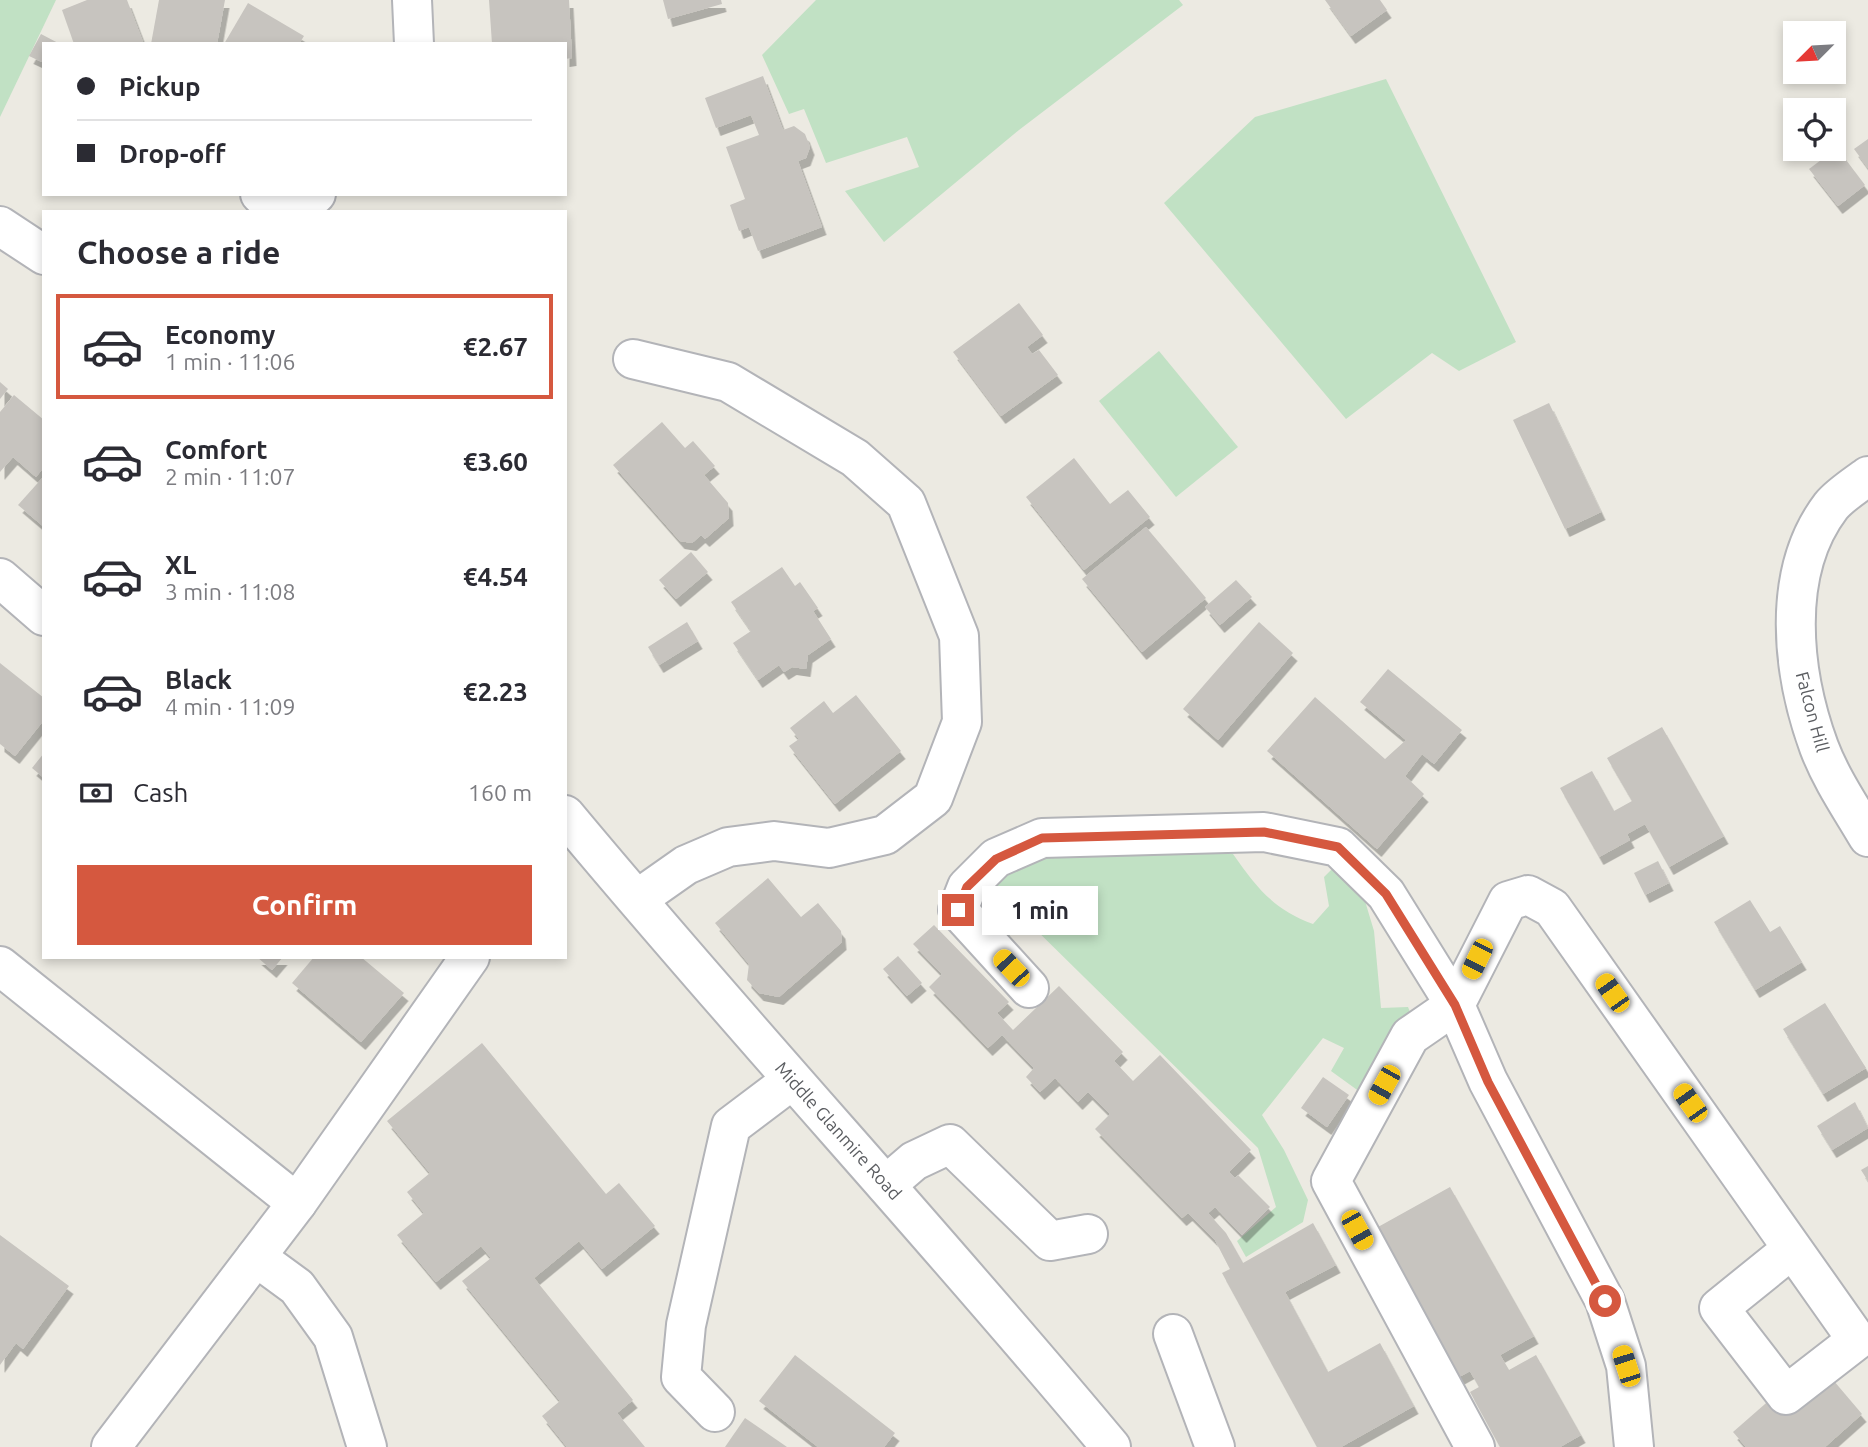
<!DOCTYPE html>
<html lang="en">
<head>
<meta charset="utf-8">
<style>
  :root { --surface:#fff; --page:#f7f7f7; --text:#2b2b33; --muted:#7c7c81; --line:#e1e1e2; --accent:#d5583f }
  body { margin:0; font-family:Ubuntu,sans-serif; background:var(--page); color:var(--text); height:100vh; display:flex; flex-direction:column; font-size:26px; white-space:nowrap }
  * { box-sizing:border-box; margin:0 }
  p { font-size:23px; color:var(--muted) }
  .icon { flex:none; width:38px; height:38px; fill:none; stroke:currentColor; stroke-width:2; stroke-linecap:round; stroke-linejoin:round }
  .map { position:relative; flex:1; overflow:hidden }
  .drawer { position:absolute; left:42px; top:210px; width:525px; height:749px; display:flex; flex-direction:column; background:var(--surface); border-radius:0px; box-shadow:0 4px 10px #0003 }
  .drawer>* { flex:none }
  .top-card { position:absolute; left:42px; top:42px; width:525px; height:154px; border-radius:0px; box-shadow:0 4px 10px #0003; display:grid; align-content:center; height:154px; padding:0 35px; background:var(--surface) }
  .needle { width:46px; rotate:246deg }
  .tools { position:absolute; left:1783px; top:21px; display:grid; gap:14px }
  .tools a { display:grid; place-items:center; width:63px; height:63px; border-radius:0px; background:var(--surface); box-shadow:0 4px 10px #0003; font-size:35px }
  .end { position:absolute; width:32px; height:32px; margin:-16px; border:9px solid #d5583f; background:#fff; box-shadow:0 0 0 4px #fff }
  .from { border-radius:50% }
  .bubble { position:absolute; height:49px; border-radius:0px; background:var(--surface); box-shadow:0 4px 10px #0003; font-size:23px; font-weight:600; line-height:49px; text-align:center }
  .car { position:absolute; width:21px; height:42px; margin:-21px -10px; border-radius:9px; box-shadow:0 0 5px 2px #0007; background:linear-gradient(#f5c518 24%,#345 0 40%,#f5c518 0 76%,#345 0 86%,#f5c518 0) }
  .top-card b { display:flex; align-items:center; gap:24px; height:66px; font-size:26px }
  .top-card b+b { border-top:2px solid var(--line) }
  .top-card i { width:18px; height:18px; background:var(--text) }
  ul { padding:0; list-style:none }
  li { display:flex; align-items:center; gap:21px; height:105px; margin:0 14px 10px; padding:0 21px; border:4px solid transparent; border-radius:0px }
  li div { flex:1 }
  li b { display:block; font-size:26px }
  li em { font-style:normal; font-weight:600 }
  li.selected { border-color:var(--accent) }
  li>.icon { width:63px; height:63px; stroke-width:1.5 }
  h2 { padding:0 35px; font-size:32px; line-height:84px }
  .pay { display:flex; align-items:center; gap:18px; height:77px; padding:0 35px; font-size:26px }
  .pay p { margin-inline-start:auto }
  .button { display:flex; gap:14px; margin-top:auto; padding:14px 35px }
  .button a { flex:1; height:80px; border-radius:0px; background:var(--accent); color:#fff; font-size:28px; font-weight:600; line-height:80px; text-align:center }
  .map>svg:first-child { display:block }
  .green { fill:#c1e1c4 }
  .building { fill:#c7c4bf; filter:url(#shadow) }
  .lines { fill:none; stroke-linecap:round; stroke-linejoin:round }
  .minor-casing { stroke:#b3b4b8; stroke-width:42 }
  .minor { stroke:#fff; stroke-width:38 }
  .route { stroke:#d5583f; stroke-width:9 }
  .labels { text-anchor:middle; stroke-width:5; stroke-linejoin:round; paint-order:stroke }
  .street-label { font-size:18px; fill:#5b5d61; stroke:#fff }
</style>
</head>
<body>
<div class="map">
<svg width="1868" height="1447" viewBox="0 0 1868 1447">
  <defs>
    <filter id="shadow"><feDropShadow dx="4.5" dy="8" stdDeviation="0" flood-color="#0004"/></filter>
  </defs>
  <rect width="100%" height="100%" fill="#eceae2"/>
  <g class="green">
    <path d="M 0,0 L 56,0 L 0,117 Z"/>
    <path d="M 816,0 L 1179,0 L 1183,5 L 1019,130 L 884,242 L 845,191 L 919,167 L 907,137 L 826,163 L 804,109 L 789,114 L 762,55 Z"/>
    <path d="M 1386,79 L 1516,342 L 1459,371 L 1432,353 L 1346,419 L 1164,203 L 1255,117 Z"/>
    <path d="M 1159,351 L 1238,447 L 1176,497 L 1099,401 Z"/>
    <path d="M 1042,853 L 1233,854 C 1257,888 1273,909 1313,924 L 1329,906 L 1324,877 L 1334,867 L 1362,891 L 1374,931 L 1381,1008 L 1408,1007 L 1410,1012 L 1360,1092 L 1331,1071 L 1344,1048 L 1323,1038 L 1262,1115 L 1284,1150 L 1308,1200 L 1303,1222 L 1246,1257 L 1237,1241 L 1276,1207 L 1258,1148 L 1026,920 L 1001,944 L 979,919 C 987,879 1006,868 1042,853 Z"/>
  </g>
  <g class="building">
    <path d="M 87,0 L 127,0 L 143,42 L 74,44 L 62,10 Z"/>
    <path d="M 159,0 L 225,0 L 217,44 L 151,44 Z"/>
    <path d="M 489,0 L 569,0 L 572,58 L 565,59 L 565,44 L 492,44 Z"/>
    <path d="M 663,0 L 721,0 L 722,4 L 668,19 Z"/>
    <path d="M 1325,0 L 1380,0 L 1387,10 L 1351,36 Z"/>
    <path d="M 248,3 L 304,36 L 299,44 L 224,44 Z"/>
    <path d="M 41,34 L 60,44 L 44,44 L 44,63 L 29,56 Z"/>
    <path d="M 763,76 L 783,130 L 794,126 L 805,134 L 810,147 L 806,158 L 798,161 L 822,227 L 758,251 L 749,227 L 739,231 L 730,205 L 745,199 L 726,147 L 759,135 L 751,115 L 716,128 L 705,98 Z"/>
    <path d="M 1868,139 L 1868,168 L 1854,149 Z"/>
    <path d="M 1837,148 L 1865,185 L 1838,206 L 1809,169 Z"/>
    <path d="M 1019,303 L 1043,335 L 1027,347 L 1032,354 L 1039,350 L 1058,375 L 1001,416 L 953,352 Z"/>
    <path d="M 0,382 L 8,389 L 0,399 Z"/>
    <path d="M 14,395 L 44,420 L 44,467 L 36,477 L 13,457 L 0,472 L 0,412 Z"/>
    <path d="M 1549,403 L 1601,512 L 1565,529 L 1513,420 Z"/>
    <path d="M 662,422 L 685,448 L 693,441 L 715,466 L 704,475 L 728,503 L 729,518 L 705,539 L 701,535 L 692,543 L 680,541 L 613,465 Z"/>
    <path d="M 1074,458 L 1110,504 L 1128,490 L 1150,517 L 1084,570 L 1026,497 Z"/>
    <path d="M 44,476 L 44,527 L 18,505 Z"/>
    <path d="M 1146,527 L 1206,598 L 1142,652 L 1082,579 Z"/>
    <path d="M 691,552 L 708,572 L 676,599 L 659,580 Z"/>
    <path d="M 782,567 L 795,586 L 800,582 L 818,608 L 813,611 L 831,639 L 808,655 L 806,669 L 792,667 L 784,672 L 779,665 L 758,680 L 733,643 L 751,631 L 731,602 Z"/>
    <path d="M 1236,580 L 1252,597 L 1220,625 L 1205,607 Z"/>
    <path d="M 687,622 L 698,641 L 659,665 L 648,647 Z"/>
    <path d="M 1259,622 L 1293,653 L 1218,740 L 1183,709 Z"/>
    <path d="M 0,663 L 44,698 L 44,720 L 15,756 L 0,744 Z"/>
    <path d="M 1388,669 L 1462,730 L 1434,764 L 1422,754 L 1405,776 L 1424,794 L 1377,849 L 1267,751 L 1315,697 L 1385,759 L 1406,740 L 1360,702 Z"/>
    <path d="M 856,695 L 901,751 L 835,804 L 789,746 L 799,739 L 790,728 L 824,701 L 833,713 Z"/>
    <path d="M 1662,727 L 1724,836 L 1669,867 L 1645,824 L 1627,834 L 1630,840 L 1599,857 L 1560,788 L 1592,771 L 1614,811 L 1632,801 L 1607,758 Z"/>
    <path d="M 44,753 L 44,778 L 32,768 Z"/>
    <path d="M 1658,861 L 1669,883 L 1645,895 L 1634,873 Z"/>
    <path d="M 768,878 L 801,917 L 818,903 L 841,931 L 842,942 L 779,997 L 759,993 L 747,980 L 749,964 L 715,923 Z"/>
    <path d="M 1750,900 L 1770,932 L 1780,926 L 1802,962 L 1755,990 L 1714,922 Z"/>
    <path d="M 934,925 L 1009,1002 L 997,1013 L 1013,1030 L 1059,986 L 1123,1052 L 1114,1061 L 1133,1081 L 1160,1055 L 1251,1150 L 1229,1172 L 1235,1178 L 1238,1175 L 1270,1207 L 1242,1235 L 1215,1207 L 1208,1213 L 1226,1233 L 1243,1263 L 1313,1223 L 1336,1265 L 1285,1292 L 1328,1372 L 1380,1343 L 1414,1406 L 1341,1447 L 1317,1447 L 1222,1273 L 1230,1269 L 1215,1240 L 1188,1213 L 1182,1218 L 1095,1129 L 1110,1114 L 1088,1092 L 1078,1102 L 1055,1078 L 1040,1092 L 1026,1077 L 1034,1068 L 1002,1035 L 988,1048 L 929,987 L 942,974 L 913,944 Z"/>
    <path d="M 898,956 L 922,983 L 907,996 L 883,969 Z"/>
    <path d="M 257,957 L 283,957 L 272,970 Z"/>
    <path d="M 314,957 L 361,957 L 404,993 L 361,1042 L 292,983 Z"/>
    <path d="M 1825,1003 L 1866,1068 L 1823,1094 L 1783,1029 Z"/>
    <path d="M 482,1043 L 606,1194 L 619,1183 L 655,1226 L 602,1269 L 579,1241 L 534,1278 L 633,1400 L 617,1413 L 645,1447 L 567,1447 L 542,1416 L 560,1401 L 462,1281 L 491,1258 L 481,1246 L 436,1282 L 397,1235 L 424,1213 L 407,1192 L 430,1173 L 387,1121 Z"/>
    <path d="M 1323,1077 L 1349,1095 L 1327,1127 L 1301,1108 Z"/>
    <path d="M 1855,1102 L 1868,1128 L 1832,1150 L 1817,1126 Z"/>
    <path d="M 1868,1166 L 1868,1181 L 1861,1170 Z"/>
    <path d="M 1450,1187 L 1534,1336 L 1500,1355 L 1509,1370 L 1536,1355 L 1581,1435 L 1560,1447 L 1500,1447 L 1470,1392 L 1479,1387 L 1470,1371 L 1452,1381 L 1369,1232 Z"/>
    <path d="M 0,1235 L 69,1286 L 23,1349 L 16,1343 L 0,1365 Z"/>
    <path d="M 795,1355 L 895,1433 L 884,1447 L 818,1447 L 759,1401 Z"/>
    <path d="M 1828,1374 L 1862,1414 L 1825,1447 L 1746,1447 L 1733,1432 L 1773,1397 Z"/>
    <path d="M 745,1418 L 787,1447 L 725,1447 Z"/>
  </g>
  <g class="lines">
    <defs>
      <g id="minor">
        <path d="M 412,0 L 414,44"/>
        <path d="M 260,194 L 279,212"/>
        <path d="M 293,212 L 316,194"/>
        <path d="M 0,226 L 44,255"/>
        <path d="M 633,359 L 728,382 L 855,458 L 906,503 L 959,636 L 962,722 L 933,798 L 885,835 L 829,848 L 774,841 L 728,847 L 686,865 L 639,898"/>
        <path d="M 1868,476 C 1856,485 1840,495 1831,506 C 1780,573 1792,673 1819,747 C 1831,779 1851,808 1868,837"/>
        <path d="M 0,578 L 44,616"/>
        <path d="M 565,815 C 743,1029 933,1233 1111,1447"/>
        <path d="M 0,966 L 297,1203"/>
        <path d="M 1029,988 L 958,910 L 967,887 L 996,858 L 1042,838 L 1264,832 L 1338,847 L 1386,894 L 1455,1005 L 1410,1036 L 1331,1181 L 1475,1447"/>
        <path d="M 886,1185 L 914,1161 L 950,1144 L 1050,1241 L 1088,1234"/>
        <path d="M 256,1257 L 297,1287 L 333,1337 L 367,1447"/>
        <path d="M 1173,1334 L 1215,1447"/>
        <path d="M 715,1412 L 681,1377 L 686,1325 L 731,1126 L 792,1080"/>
        <path d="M 111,1447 L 297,1203 L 470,957"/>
        <path d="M 1634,1447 L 1626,1366 L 1605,1301 L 1488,1081 L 1455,1005 L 1508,901 L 1528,895 L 1552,908 L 1857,1340 L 1786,1395 L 1719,1308 L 1792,1249"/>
      </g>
    </defs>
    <use href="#minor" class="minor-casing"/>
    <use href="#minor" class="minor"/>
  </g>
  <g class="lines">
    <path class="route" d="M 958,910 L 967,887 L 996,859 L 1042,838 L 1264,832 L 1338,847 L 1386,894 L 1455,1005 L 1488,1082 L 1605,1301"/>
  </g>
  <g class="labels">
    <g class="street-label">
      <text transform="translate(1812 712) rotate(75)" y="6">Falcon Hill</text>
      <text transform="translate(838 1131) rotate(48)" y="6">Middle Glanmire Road</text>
    </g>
  </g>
</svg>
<div class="tools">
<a><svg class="needle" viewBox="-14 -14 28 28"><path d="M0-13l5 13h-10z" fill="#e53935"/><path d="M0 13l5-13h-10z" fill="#7c7c81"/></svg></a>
<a><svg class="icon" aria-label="locate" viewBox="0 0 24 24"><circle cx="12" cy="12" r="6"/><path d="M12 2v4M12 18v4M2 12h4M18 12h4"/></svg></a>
</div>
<i class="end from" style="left:1605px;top:1301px"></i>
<i class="end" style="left:958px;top:910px"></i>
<div class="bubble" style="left:982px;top:886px;width:116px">1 min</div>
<i class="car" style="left:1477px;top:959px;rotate:206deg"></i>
<i class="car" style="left:1011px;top:968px;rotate:317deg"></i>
<i class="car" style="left:1612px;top:993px;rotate:325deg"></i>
<i class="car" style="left:1384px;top:1085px;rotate:209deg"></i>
<i class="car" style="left:1690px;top:1103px;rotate:325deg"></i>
<i class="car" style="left:1357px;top:1230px;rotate:151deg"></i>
<i class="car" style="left:1626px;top:1366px;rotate:342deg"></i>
<div class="top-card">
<b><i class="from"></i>Pickup</b>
<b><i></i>Drop-off</b>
</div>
<section class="drawer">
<h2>Choose a ride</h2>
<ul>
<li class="selected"><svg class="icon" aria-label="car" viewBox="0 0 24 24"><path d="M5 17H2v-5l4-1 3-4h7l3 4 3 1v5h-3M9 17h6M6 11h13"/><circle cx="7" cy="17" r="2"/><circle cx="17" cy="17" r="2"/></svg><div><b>Economy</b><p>1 min · 11:06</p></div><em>€2.67</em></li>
<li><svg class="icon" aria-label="car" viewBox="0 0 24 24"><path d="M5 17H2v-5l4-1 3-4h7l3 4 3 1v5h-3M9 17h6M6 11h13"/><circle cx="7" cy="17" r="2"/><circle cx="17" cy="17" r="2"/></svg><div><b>Comfort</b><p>2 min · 11:07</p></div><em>€3.60</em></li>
<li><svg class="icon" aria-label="car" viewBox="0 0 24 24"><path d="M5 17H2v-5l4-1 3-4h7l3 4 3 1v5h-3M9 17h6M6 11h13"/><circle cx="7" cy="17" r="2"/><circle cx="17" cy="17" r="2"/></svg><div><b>XL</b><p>3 min · 11:08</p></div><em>€4.54</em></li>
<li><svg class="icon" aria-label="car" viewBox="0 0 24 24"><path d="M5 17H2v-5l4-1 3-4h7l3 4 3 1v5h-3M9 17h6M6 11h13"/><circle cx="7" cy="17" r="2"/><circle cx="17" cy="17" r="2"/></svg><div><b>Black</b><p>4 min · 11:09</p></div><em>€2.23</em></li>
</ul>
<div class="pay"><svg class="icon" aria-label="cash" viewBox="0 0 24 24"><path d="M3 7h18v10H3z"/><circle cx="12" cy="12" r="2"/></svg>Cash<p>160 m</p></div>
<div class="button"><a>Confirm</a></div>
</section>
</div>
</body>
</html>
